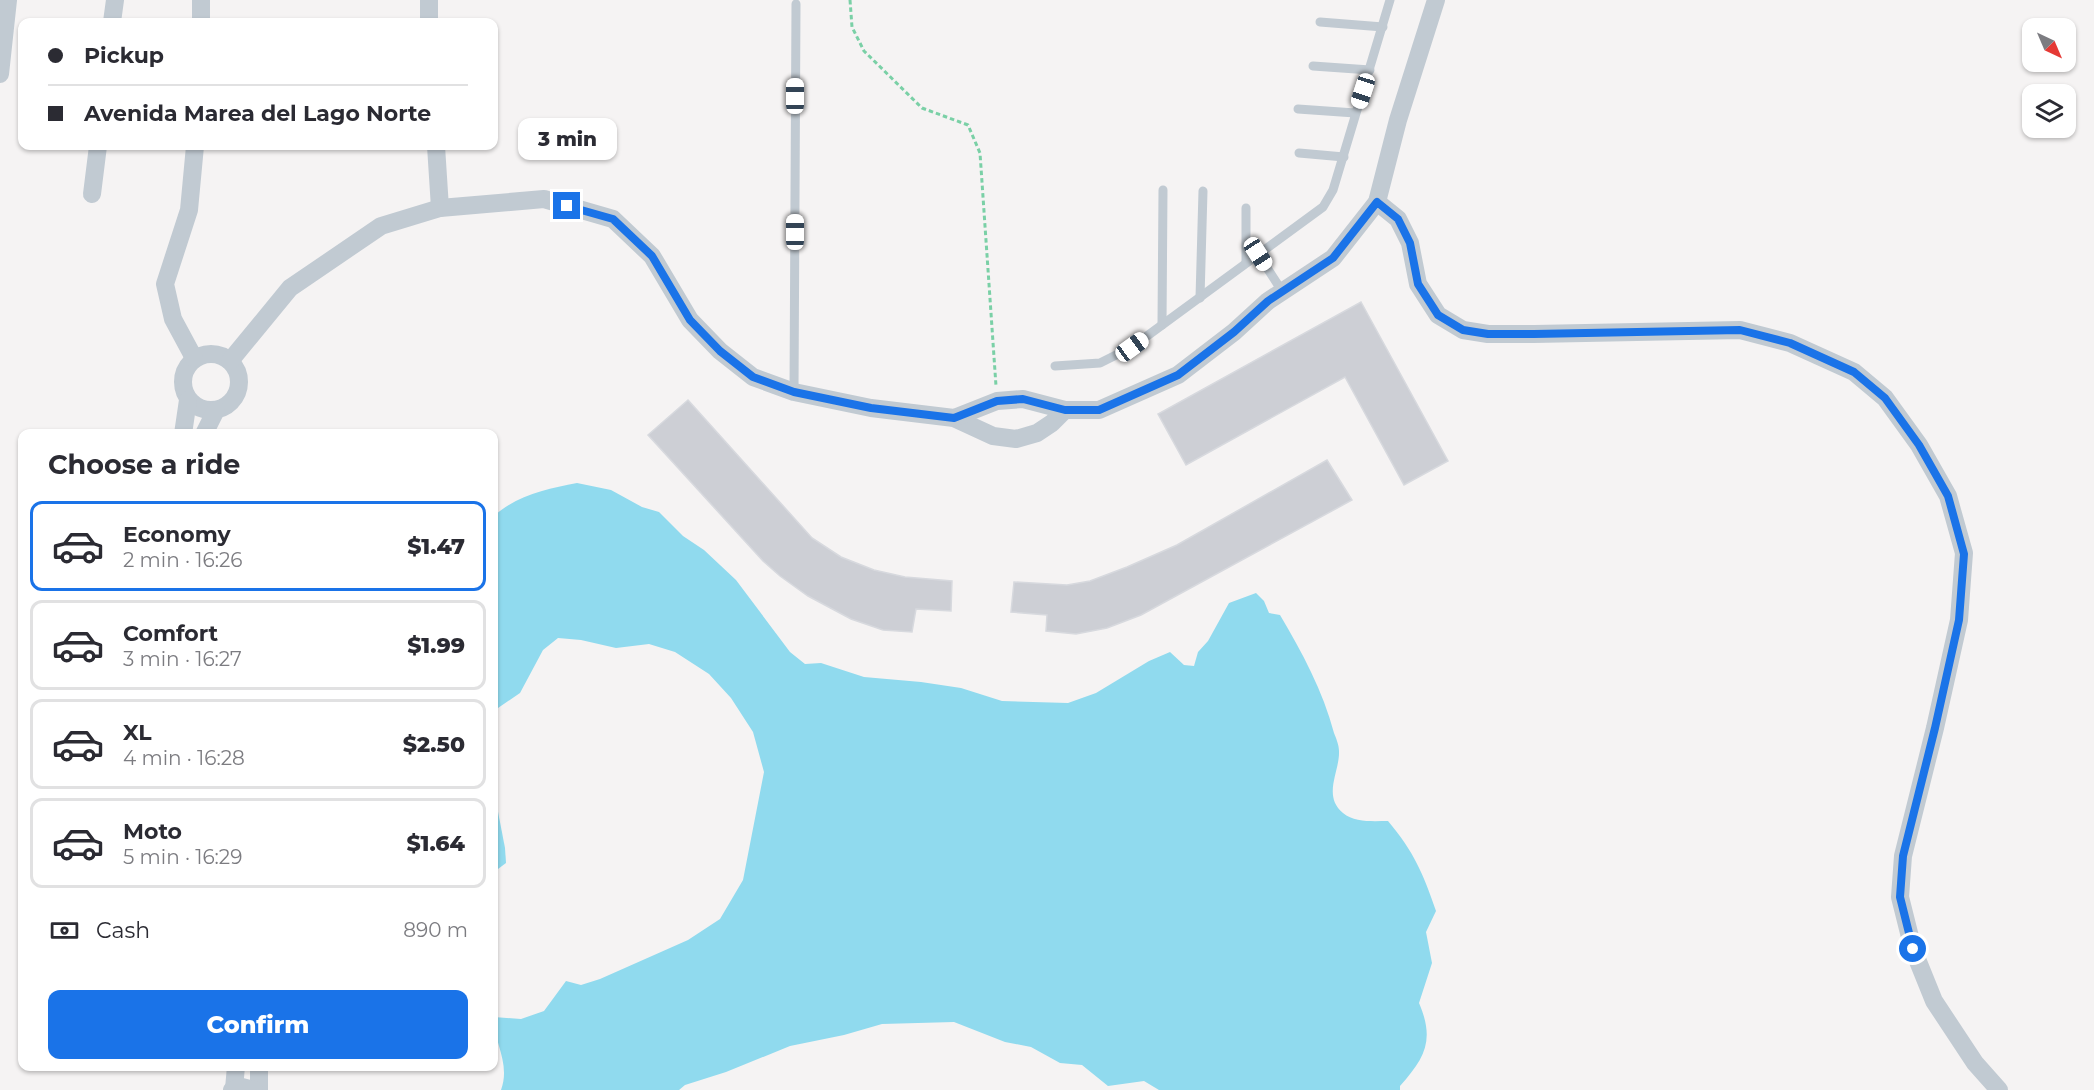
<!DOCTYPE html>
<html lang="en">
<head>
<meta charset="utf-8">
<style>
  :root { --surface:#fff; --page:#f7f7f7; --text:#2b2b33; --muted:#7c7c81; --line:#e1e1e2; --accent:#1a73e8 }
  body { margin:0; font-family:Montserrat,sans-serif; background:var(--page); color:var(--text); height:100vh; display:flex; flex-direction:column; font-size:22px; white-space:nowrap }
  * { box-sizing:border-box; margin:0 }
  p { font-size:20px; color:var(--muted) }
  .icon { flex:none; width:33px; height:33px; fill:none; stroke:currentColor; stroke-width:2; stroke-linecap:round; stroke-linejoin:round }
  .map { position:relative; flex:1; overflow:hidden }
  .details { position:absolute; left:18px; top:429px; width:480px; height:642px; display:flex; flex-direction:column; background:var(--surface); border-radius:12px; box-shadow:0 2px 4px #0004 }
  .details>* { flex:none }
  .banner { position:absolute; left:18px; top:18px; width:480px; height:132px; border-radius:12px; box-shadow:0 2px 4px #0004; display:grid; align-content:center; height:132px; padding:0 30px; background:var(--surface) }
  .needle { width:39px; rotate:136deg }
  .buttons { position:absolute; left:2022px; top:18px; display:grid; gap:12px }
  .buttons a { display:grid; place-items:center; width:54px; height:54px; border-radius:12px; background:var(--surface); box-shadow:0 2px 4px #0004; font-size:30px }
  .end { position:absolute; width:27px; height:27px; margin:-14px; border:8px solid #1a73e8; background:#fff; box-shadow:0 0 0 3px #fff }
  .from { border-radius:50% }
  .bubble { position:absolute; height:42px; border-radius:12px; background:var(--surface); box-shadow:0 2px 4px #0004; font-size:20px; font-weight:800; line-height:42px; text-align:center }
  .car { position:absolute; width:18px; height:36px; margin:-18px -9px; border-radius:8px; box-shadow:0 0 4px 2px #0007; background:linear-gradient(#fff 24%,#345 0 40%,#fff 0 76%,#345 0 86%,#fff 0) }
  .banner b { display:flex; align-items:center; gap:21px; height:57px; font-size:22px }
  .banner b+b { border-top:2px solid var(--line) }
  .banner i { width:15px; height:15px; background:var(--text) }
  ul { padding:0; list-style:none }
  li { display:flex; align-items:center; gap:18px; height:90px; margin:0 12px 9px; padding:0 18px; border:3px solid var(--line); border-radius:12px }
  li div { flex:1 }
  li b { display:block; font-size:22px }
  li em { font-style:normal; font-weight:800 }
  li.active { border-color:var(--accent) }
  li>.icon { width:54px; height:54px; stroke-width:1.5 }
  h2 { padding:0 30px; font-size:27px; line-height:72px }
  .pay { display:flex; align-items:center; gap:15px; height:66px; padding:0 30px; font-size:22px }
  .pay p { margin-inline-start:auto }
  .button { display:flex; gap:12px; margin-top:auto; padding:12px 30px }
  .button a { flex:1; height:69px; border-radius:12px; background:var(--accent); color:#fff; font-size:24px; font-weight:800; line-height:69px; text-align:center }
  .map>svg:first-child { display:block }
  .water { fill:#90daee }
  .building { fill:#cdcfd5; stroke:#d7d9de; stroke-width:1.5 }
  .lines { fill:none; stroke-linecap:round; stroke-linejoin:round }
  .path { stroke:#7ad0a6; stroke-width:3; stroke-dasharray:4.5 3; stroke-linecap:butt }
  .lane { stroke:#c1cad2; stroke-width:9 }
  .street { stroke:#c1cad2; stroke-width:18 }
  .route { stroke:#1a73e8; stroke-width:8 }
</style>
</head>
<body>
<div class="map">
<svg width="2094" height="1090" viewBox="0 0 2094 1090">
  <rect width="100%" height="100%" fill="#f5f3f3"/>
  <g class="water">
    <path d="M 577,483 L 611,490 L 642,507 L 659,512 L 683,536 L 704,550 L 736,580 L 790,652 L 805,664 L 821,663 L 864,677 L 921,682 L 961,688 L 1002,701 L 1068,703 L 1096,693 L 1149,661 L 1170,652 L 1184,665 L 1194,666 L 1198,652 L 1208,641 L 1229,603 L 1256,593 L 1264,601 L 1269,613 L 1280,615 C 1302,652 1323,691 1334,733 C 1336,738 1339,745 1339,751 C 1340,771 1322,796 1343,813 C 1355,823 1374,821 1388,821 C 1414,852 1423,873 1436,911 L 1426,932 L 1432,963 L 1419,1003 C 1435,1040 1425,1058 1400,1086 L 1400,1090 L 1159,1090 L 1144,1081 L 1108,1086 L 1082,1065 L 1060,1063 L 1031,1047 L 1005,1042 L 954,1022 L 882,1024 L 844,1035 L 790,1046 L 726,1072 L 685,1085 L 679,1090 L 501,1090 C 511,1063 493,1042 494,1017 L 521,1019 L 544,1011 L 566,981 L 581,985 L 600,979 L 688,940 L 720,919 L 743,880 L 764,772 L 753,732 L 731,698 L 709,674 L 675,652 L 649,644 L 616,648 L 581,640 L 558,638 L 543,650 L 520,693 L 498,708 L 494,716 L 494,516 C 517,495 547,489 577,483 Z"/>
    <path d="M 494,791 L 505,848 L 506,863 L 494,872 Z"/>
  </g>
  <g class="building">
    <path d="M 1361,302 L 1448,461 L 1404,485 L 1345,377 L 1186,465 L 1158,414 Z"/>
    <path d="M 688,400 L 812,538 L 841,557 L 874,570 L 905,577 L 952,581 L 951,611 L 916,609 L 912,632 L 883,630 L 851,619 L 808,596 L 780,576 L 763,561 L 648,435 Z"/>
    <path d="M 1327,460 L 1352,500 L 1141,615 L 1107,628 L 1076,634 L 1046,631 L 1047,615 L 1011,612 L 1014,582 L 1067,585 L 1090,581 L 1127,567 L 1177,545 Z"/>
  </g>
  <g class="lines">
    <path class="path" d="M 850,0 L 852,27 L 864,51 L 922,108 L 968,125 L 980,153 L 996,386"/>
    <g class="lane">
      <path d="M 1320,22 L 1383,27"/>
      <path d="M 1313,66 L 1370,70"/>
      <path d="M 1298,109 L 1355,113"/>
      <path d="M 1299,153 L 1344,157"/>
      <path d="M 1246,208 L 1246,262"/>
      <path d="M 1258,254 L 1282,291"/>
      <path d="M 1200,298 L 1203,191"/>
      <path d="M 1162,325 L 1163,190"/>
      <path d="M 1055,366 L 1100,363 L 1132,347 L 1323,207 L 1333,190 L 1390,0"/>
      <path d="M 794,392 L 796,4"/>
    </g>
    <g class="street">
      <path d="M 201,0 L 201,22"/>
      <path d="M 429,0 L 429,22"/>
      <path d="M 112,22 L 115,0"/>
      <path d="M 0,74 L 8,0"/>
      <path d="M 436,146 L 440,208"/>
      <path d="M 92,194 L 98,146"/>
      <path d="M 1377,202 L 1398,219 L 1410,243 L 1418,284 L 1438,315 L 1463,330 L 1488,334 L 1534,334 L 1740,330 L 1790,343 L 1854,372 L 1885,398 L 1919,445 L 1948,496 L 1964,553 L 1959,620 L 1935,728 L 1903,856 L 1900,897 L 1913,949 L 1934,1001 L 1975,1063 L 1999,1090"/>
      <circle cx="211" cy="382" r="28"/>
      <path d="M 194,358 L 173,319 L 165,284 L 189,210 L 195,146"/>
      <path d="M 230,361 L 290,288 L 381,226 L 440,208 L 544,199 L 613,219 L 652,256 L 690,320 L 720,351 L 753,377 L 794,392 L 871,408 L 954,418 L 993,436 L 1016,439 L 1037,433 L 1052,423 L 1065,410"/>
      <path d="M 954,418 L 997,401 L 1023,399 L 1065,410 L 1099,410 L 1178,375 L 1234,332 L 1268,301 L 1333,258 L 1377,202 L 1398,120 L 1436,0"/>
      <path d="M 183,434 L 188,400"/>
      <path d="M 204,434 L 216,410"/>
      <path d="M 259,1066 L 259,1090"/>
      <path d="M 234,1089 L 236,1066"/>
      <path d="M 232,1090 L 242,1087 L 254,1090"/>
    </g>
  </g>
  <g class="lines">
    <path class="route" d="M 567,206 L 613,219 L 652,256 L 690,320 L 720,351 L 753,377 L 794,392 L 871,408 L 954,418 L 997,401 L 1023,399 L 1065,410 L 1099,410 L 1178,375 L 1234,332 L 1268,301 L 1333,258 L 1377,202 L 1398,219 L 1410,243 L 1418,284 L 1438,315 L 1463,330 L 1488,334 L 1534,334 L 1740,330 L 1790,343 L 1854,372 L 1885,398 L 1919,445 L 1948,496 L 1964,554 L 1959,620 L 1935,728 L 1903,856 L 1900,897 L 1913,949"/>
  </g>
</svg>
<div class="buttons">
<a><svg class="needle" viewBox="-14 -14 28 28"><path d="M0-13l5 13h-10z" fill="#e53935"/><path d="M0 13l5-13h-10z" fill="#7c7c81"/></svg></a>
<a><svg class="icon" aria-label="layers" viewBox="0 0 24 24"><path d="M12 4l9 5-9 5-9-5zM3 14l9 5 9-5"/></svg></a>
</div>
<i class="end from" style="left:1913px;top:949px"></i>
<i class="end" style="left:567px;top:206px"></i>
<div class="bubble" style="left:518px;top:118px;width:99px">3 min</div>
<i class="car" style="left:1363px;top:91px;rotate:198deg"></i>
<i class="car" style="left:795px;top:96px;rotate:0deg"></i>
<i class="car" style="left:795px;top:232px;rotate:0deg"></i>
<i class="car" style="left:1258px;top:254px;rotate:147deg"></i>
<i class="car" style="left:1132px;top:347px;rotate:54deg"></i>
<div class="banner">
<b><i class="from"></i>Pickup</b>
<b><i></i>Avenida Marea del Lago Norte</b>
</div>
<section class="details">
<h2>Choose a ride</h2>
<ul>
<li class="active"><svg class="icon" aria-label="car" viewBox="0 0 24 24"><path d="M5 17H2v-5l4-1 3-4h7l3 4 3 1v5h-3M9 17h6M6 11h13"/><circle cx="7" cy="17" r="2"/><circle cx="17" cy="17" r="2"/></svg><div><b>Economy</b><p>2 min · 16:26</p></div><em>$1.47</em></li>
<li><svg class="icon" aria-label="car" viewBox="0 0 24 24"><path d="M5 17H2v-5l4-1 3-4h7l3 4 3 1v5h-3M9 17h6M6 11h13"/><circle cx="7" cy="17" r="2"/><circle cx="17" cy="17" r="2"/></svg><div><b>Comfort</b><p>3 min · 16:27</p></div><em>$1.99</em></li>
<li><svg class="icon" aria-label="car" viewBox="0 0 24 24"><path d="M5 17H2v-5l4-1 3-4h7l3 4 3 1v5h-3M9 17h6M6 11h13"/><circle cx="7" cy="17" r="2"/><circle cx="17" cy="17" r="2"/></svg><div><b>XL</b><p>4 min · 16:28</p></div><em>$2.50</em></li>
<li><svg class="icon" aria-label="car" viewBox="0 0 24 24"><path d="M5 17H2v-5l4-1 3-4h7l3 4 3 1v5h-3M9 17h6M6 11h13"/><circle cx="7" cy="17" r="2"/><circle cx="17" cy="17" r="2"/></svg><div><b>Moto</b><p>5 min · 16:29</p></div><em>$1.64</em></li>
</ul>
<div class="pay"><svg class="icon" aria-label="cash" viewBox="0 0 24 24"><path d="M3 7h18v10H3z"/><circle cx="12" cy="12" r="2"/></svg>Cash<p>890 m</p></div>
<div class="button"><a>Confirm</a></div>
</section>
</div>
</body>
</html>
